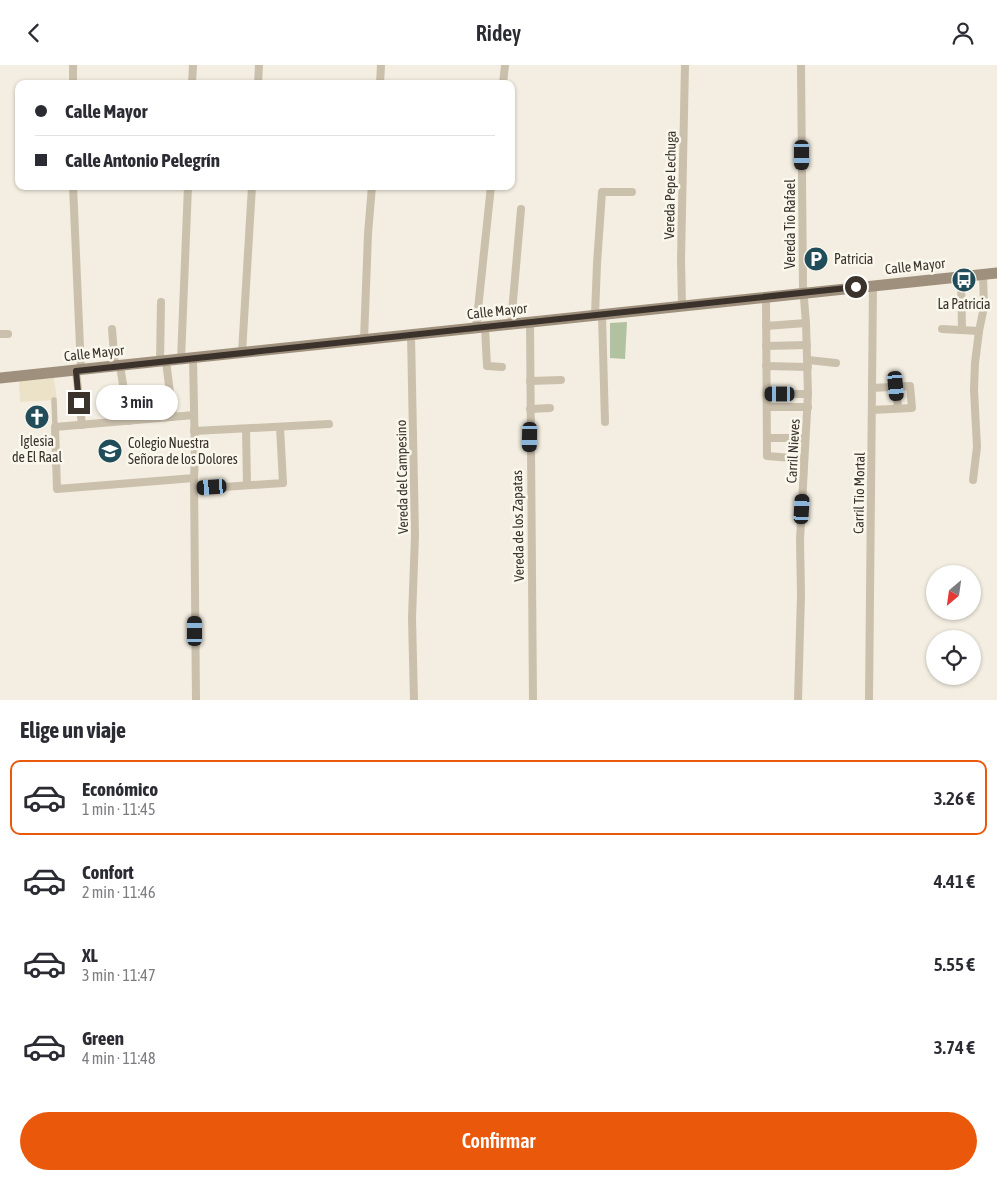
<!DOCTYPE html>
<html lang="es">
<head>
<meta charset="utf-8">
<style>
  :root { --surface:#fff; --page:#f2f2f3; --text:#2b2b33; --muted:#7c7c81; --line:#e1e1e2; --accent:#ea580c }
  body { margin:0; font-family:"Asap Condensed",sans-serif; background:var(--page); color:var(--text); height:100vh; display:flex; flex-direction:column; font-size:19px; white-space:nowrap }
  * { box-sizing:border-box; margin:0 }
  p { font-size:16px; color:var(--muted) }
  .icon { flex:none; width:28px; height:28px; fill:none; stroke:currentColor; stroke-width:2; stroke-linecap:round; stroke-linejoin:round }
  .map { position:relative; height:635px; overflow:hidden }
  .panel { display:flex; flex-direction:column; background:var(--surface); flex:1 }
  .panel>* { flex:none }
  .guide { position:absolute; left:15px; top:15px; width:500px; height:110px; border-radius:10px; box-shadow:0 1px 4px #0004; display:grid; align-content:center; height:110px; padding:0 20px; background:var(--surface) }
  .needle { width:32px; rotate:209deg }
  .fabs { position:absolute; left:926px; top:500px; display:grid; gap:10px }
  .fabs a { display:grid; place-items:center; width:55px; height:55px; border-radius:50%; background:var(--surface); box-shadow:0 1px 4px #0004; font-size:25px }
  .end { position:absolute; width:22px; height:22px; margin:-11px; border:6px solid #3a322b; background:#fff; box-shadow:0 0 0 2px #fff }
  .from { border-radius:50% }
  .bubble { position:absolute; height:35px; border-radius:18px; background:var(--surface); box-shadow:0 1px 4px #0004; font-size:16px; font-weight:600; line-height:35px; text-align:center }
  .car { position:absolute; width:15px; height:30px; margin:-15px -8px; border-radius:6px; box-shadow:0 0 4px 1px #0007; background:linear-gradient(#222 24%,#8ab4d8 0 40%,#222 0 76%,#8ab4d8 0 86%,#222 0) }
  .guide b { display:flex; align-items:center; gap:18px; height:48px; font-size:19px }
  .guide b+b { border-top:1px solid var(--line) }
  .guide i { width:12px; height:12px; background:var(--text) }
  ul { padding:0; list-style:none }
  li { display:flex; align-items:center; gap:15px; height:75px; margin:0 10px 8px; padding:0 10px; border:2px solid transparent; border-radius:10px }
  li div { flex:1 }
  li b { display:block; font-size:19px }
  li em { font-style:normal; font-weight:600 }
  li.selected { border-color:var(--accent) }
  li>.icon { width:45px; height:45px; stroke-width:1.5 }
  h2 { padding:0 20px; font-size:22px; line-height:60px }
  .button { display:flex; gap:10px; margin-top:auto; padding:10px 20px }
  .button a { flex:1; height:58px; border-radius:30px; background:var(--accent); color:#fff; font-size:20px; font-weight:600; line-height:58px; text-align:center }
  header { display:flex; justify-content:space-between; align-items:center; height:65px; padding:0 20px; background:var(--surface); font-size:22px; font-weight:600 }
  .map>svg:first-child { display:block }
  .green { fill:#b1c2a0 }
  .plaza { fill:#ebe2c8 }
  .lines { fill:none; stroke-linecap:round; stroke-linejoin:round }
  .pedestrian { stroke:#cbc0ac; stroke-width:5.5 }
  .minor { stroke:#cbc0ac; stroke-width:8 }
  .secondary { stroke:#9f907d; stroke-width:11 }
  .route { stroke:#3a322b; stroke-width:6 }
  .labels { text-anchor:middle; stroke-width:5; stroke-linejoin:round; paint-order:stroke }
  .street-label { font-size:14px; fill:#3a322b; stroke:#faf7ed }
  .poi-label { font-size:14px; fill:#3a322b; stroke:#faf7ed; text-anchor:start }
</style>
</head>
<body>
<header><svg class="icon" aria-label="back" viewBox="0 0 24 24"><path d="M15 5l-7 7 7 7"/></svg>Ridey<svg class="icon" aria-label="person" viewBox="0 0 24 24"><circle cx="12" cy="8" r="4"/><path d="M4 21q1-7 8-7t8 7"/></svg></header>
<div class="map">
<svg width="997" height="635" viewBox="0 0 997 635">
  <rect width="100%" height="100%" fill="#f3eee1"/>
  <path class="green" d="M 627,257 L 625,294 L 610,293 L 610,258 Z"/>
  <path class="plaza" d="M 54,313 L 57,335 L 20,337 L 19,316 Z"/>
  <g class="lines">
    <path class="pedestrian" d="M 54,335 L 55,362"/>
    <g class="minor">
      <path d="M 73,19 L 73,0"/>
      <path d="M 192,19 L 193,0"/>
      <path d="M 258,19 L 259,0"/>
      <path d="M 380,19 L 381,0"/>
      <path d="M 503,19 L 505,0"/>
      <path d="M 73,121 L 81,305"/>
      <path d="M 961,211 L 962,264"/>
      <path d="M 766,232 L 767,391 L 804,394"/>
      <path d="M 682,241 L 681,194 L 685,0"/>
      <path d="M 595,250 L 597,199 L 602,127 L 632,127"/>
      <path d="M 602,250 L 605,357"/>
      <path d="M 530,257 L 533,635"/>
      <path d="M 511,259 L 521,144"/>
      <path d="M 766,261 L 806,258"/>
      <path d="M 485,262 L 487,301 L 502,302"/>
      <path d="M 476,263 L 491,121"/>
      <path d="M 112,264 L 115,301"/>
      <path d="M 942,264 L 979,266"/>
      <path d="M 0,269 L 8,269"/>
      <path d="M 411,270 L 415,470 L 412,553 L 414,635"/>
      <path d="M 364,275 L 368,169 L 372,121"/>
      <path d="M 766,281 L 807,280"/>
      <path d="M 242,288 L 252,121"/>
      <path d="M 193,293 L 195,392 L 194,413 L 57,424 L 55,362 L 194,350"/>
      <path d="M 181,295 L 188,121"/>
      <path d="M 808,295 L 836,298"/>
      <path d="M 166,296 L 173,352"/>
      <path d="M 160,297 L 161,237"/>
      <path d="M 120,301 L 129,356"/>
      <path d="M 766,301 L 808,302"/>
      <path d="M 76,306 L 82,360"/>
      <path d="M 530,316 L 561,315"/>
      <path d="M 896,321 L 898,343"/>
      <path d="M 767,329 L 808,329"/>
      <path d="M 767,342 L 808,342"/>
      <path d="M 530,344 L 550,343"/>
      <path d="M 872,345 L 912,343 L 910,321 L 872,323"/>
      <path d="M 246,364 L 247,420"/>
      <path d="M 194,366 L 329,359"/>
      <path d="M 767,373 L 805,373"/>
      <path d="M 194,413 L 196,635"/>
      <path d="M 973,415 L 977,382 L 974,325 L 975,298 L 979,266 L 984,242 L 983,209"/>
      <path d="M 195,424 L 283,418 L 280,362"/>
      <path d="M 798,635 L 801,530 L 800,475 L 808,329 L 806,258 L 803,221 L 801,0"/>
      <path d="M 869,635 L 873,220"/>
    </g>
    <path class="secondary" d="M 0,313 L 997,208"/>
  </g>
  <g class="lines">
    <path class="route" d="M 79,338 L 76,306 L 856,222"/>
  </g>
  <defs>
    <symbol id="parking-disc" viewBox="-11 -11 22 22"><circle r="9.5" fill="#214d5b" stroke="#faf7ed"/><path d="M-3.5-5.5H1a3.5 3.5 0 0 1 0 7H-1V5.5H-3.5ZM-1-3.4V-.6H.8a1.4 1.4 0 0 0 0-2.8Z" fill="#fff"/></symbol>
    <symbol id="bus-disc" viewBox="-11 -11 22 22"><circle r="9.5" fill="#214d5b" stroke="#faf7ed"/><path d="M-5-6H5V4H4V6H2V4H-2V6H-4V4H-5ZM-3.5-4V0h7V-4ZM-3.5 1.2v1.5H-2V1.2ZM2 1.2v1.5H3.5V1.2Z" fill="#fff"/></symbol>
    <symbol id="church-disc" viewBox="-11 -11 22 22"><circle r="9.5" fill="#214d5b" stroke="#faf7ed"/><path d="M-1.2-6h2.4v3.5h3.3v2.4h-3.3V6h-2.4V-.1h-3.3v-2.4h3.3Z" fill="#fff"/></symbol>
    <symbol id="school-disc" viewBox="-11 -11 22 22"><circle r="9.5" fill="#214d5b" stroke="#faf7ed"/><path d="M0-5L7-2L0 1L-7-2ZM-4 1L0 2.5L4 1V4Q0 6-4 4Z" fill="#fff"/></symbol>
  </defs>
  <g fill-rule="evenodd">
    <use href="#parking-disc" x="802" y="180" width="28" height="28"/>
    <use href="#bus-disc" x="950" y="201" width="28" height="28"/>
    <use href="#church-disc" x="23" y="338" width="28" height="28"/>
    <use href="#school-disc" x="96" y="372" width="28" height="28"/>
  </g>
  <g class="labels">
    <g class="street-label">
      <text transform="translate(670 120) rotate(-89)" y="5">Vereda Pepe Lechuga</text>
      <text transform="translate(790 159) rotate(-90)" y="5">Vereda Tio Rafael</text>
      <text transform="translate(915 201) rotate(-6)" y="5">Calle Mayor</text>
      <text transform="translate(497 246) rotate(-6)" y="5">Calle Mayor</text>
      <text transform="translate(94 288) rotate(-6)" y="5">Calle Mayor</text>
      <text transform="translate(793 386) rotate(-87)" y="5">Carril Nieves</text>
      <text transform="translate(402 412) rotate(-91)" y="5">Vereda del Campesino</text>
      <text transform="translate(859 428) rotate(-89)" y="5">Carril Tio Mortal</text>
      <text transform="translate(518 461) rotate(-91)" y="5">Vereda de los Zapatas</text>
    </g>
    <g class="poi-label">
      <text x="834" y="199">Patricia</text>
      <text x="964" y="244" text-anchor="middle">La Patricia</text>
      <text x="37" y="381" text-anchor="middle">Iglesia<tspan x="37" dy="16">de El Raal</tspan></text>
      <text x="128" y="383">Colegio Nuestra<tspan x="128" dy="16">Señora de los Dolores</tspan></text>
    </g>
  </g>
</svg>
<div class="fabs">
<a><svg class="needle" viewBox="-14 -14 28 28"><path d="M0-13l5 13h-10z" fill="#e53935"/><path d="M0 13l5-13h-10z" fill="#7c7c81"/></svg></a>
<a><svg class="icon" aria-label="locate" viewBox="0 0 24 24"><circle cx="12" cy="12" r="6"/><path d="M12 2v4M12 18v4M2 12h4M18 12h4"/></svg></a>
</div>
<i class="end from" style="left:856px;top:222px"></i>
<i class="end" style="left:79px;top:338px"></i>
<div class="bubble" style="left:96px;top:320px;width:82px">3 min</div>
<i class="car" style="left:802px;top:90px;rotate:180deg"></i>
<i class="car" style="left:896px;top:321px;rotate:175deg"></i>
<i class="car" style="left:780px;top:329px;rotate:270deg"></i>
<i class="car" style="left:530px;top:372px;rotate:181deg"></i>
<i class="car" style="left:212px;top:422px;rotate:266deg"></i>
<i class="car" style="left:802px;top:444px;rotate:3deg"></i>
<i class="car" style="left:195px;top:566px;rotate:0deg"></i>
<div class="guide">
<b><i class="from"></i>Calle Mayor</b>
<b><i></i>Calle Antonio Pelegrín</b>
</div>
</div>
<section class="panel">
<h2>Elige un viaje</h2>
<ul>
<li class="selected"><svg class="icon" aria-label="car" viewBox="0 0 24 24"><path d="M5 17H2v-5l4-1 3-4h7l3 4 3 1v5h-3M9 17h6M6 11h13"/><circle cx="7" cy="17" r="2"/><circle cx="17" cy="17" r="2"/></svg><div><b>Económico</b><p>1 min · 11:45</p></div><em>3.26 €</em></li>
<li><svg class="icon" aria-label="car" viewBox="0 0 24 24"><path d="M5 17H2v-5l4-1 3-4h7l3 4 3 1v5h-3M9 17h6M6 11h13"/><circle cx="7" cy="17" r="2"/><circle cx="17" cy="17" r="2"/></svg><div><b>Confort</b><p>2 min · 11:46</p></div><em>4.41 €</em></li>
<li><svg class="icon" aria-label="car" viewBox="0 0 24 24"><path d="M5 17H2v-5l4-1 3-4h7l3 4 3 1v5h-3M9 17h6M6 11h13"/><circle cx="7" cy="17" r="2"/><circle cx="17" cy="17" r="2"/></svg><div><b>XL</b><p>3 min · 11:47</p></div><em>5.55 €</em></li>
<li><svg class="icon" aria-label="car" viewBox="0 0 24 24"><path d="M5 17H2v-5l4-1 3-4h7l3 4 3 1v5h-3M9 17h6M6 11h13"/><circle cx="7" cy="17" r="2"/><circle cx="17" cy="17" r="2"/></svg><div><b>Green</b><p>4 min · 11:48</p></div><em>3.74 €</em></li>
</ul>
<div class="button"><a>Confirmar</a></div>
</section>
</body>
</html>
